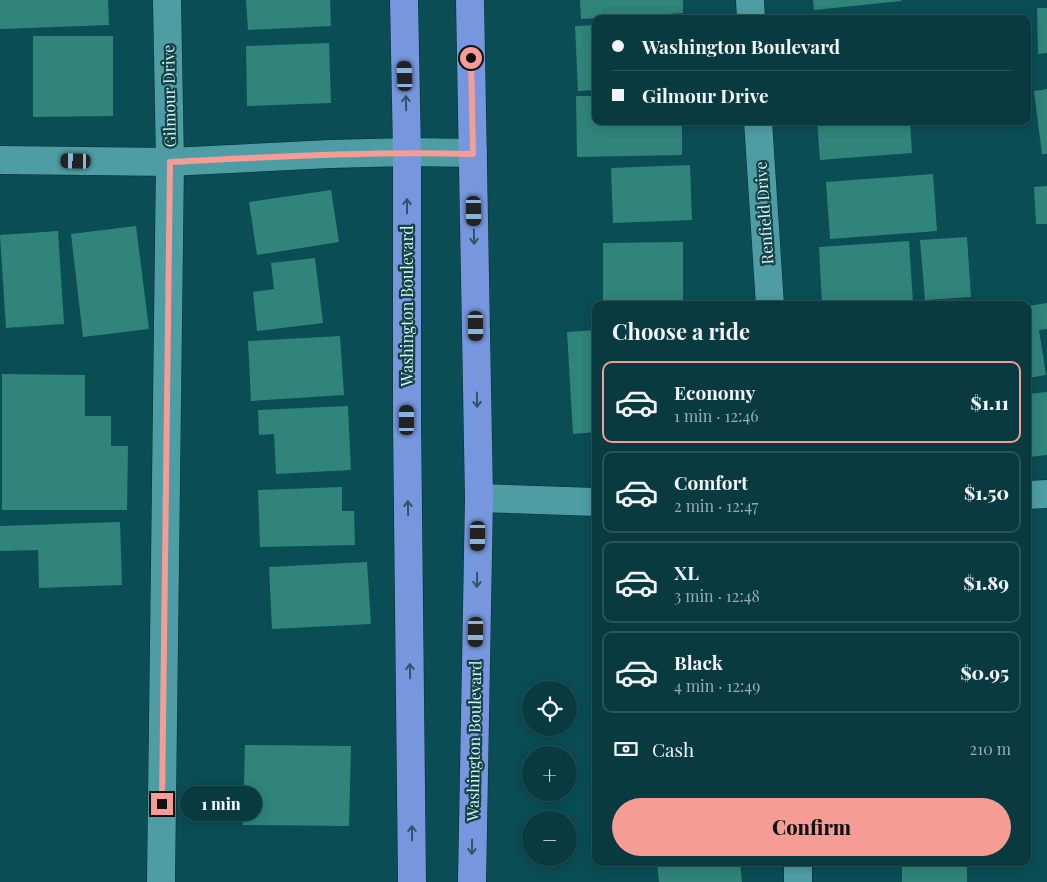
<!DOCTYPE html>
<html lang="en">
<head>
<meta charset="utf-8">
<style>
  :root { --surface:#083a3f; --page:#16454a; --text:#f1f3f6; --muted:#98adb0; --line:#295459; --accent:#f59c95 }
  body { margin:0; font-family:"Playfair Display",serif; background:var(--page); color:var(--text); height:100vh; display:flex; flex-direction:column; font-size:19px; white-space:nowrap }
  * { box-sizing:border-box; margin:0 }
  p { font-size:16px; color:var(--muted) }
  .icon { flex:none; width:28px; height:28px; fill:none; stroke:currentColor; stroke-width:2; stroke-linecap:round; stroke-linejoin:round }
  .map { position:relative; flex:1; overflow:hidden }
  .drawer { position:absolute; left:592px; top:301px; width:439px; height:565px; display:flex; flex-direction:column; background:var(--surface); border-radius:10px; box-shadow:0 2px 12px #0003,0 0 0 1px var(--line) }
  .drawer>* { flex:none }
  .hud { position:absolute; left:592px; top:15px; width:439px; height:110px; border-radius:10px; box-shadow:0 2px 12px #0003,0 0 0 1px var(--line); display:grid; align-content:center; height:110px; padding:0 20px; background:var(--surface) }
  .fabs { position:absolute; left:522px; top:681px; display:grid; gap:10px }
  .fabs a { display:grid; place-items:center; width:55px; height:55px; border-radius:50%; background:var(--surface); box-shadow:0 2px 12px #0003,0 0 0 1px var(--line); font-size:25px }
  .end { position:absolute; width:22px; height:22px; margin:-11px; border:6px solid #f59c95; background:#111; box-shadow:0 0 0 2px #111 }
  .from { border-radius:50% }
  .bubble { position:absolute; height:35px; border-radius:18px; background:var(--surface); box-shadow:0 2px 12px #0003,0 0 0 1px var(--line); font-size:16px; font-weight:800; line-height:35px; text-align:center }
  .car { position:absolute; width:15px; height:30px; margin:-15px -8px; border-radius:6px; box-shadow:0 0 4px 1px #0007; background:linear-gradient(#222 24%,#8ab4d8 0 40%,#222 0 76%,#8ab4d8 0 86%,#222 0) }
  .hud b { display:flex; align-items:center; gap:18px; height:48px; font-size:19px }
  .hud b+b { border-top:1px solid var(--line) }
  .hud i { width:12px; height:12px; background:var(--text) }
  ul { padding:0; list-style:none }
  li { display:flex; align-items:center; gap:15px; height:82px; margin:0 10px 8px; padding:0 10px; border:2px solid var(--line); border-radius:10px }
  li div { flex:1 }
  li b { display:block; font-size:19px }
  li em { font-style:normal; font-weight:800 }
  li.active { border-color:var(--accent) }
  li>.icon { width:45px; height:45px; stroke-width:1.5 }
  h2 { padding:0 20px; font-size:22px; line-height:60px }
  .pay { display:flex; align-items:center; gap:12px; height:55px; padding:0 20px; font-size:19px }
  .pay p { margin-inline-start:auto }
  .primary-button { display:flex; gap:10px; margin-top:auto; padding:10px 20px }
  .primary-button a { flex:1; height:58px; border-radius:30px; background:var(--accent); color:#111; font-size:20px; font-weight:800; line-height:58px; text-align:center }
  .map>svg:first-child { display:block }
  .building { fill:#30847a }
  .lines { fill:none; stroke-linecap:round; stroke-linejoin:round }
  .minor-casing { stroke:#033135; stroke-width:29 }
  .highway-casing { stroke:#033135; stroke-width:29 }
  .minor { stroke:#4e9da5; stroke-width:28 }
  .highway { stroke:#7697dd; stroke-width:28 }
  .oneway { stroke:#2e566b }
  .route { stroke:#f59c95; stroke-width:6 }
  .labels { text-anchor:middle; stroke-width:4.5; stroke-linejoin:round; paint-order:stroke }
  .street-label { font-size:16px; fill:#d0f6fa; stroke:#164145 }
</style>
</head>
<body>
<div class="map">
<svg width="1047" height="882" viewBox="0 0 1047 882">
  <rect width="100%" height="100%" fill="#0a4d54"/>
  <g class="building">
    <path d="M 0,0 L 108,0 L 109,25 L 0,29 Z"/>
    <path d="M 246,0 L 330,0 L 331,26 L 248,30 Z"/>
    <path d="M 580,0 L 683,0 L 683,13 L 581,19 Z"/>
    <path d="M 813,0 L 901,0 L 901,1 L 814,10 Z"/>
    <path d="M 1037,8 L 1047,8 L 1047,53 L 1038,54 Z"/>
    <path d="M 596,25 L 596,90 L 578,91 L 575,26 Z"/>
    <path d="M 33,36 L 113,36 L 113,116 L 33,117 Z"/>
    <path d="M 329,43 L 331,103 L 247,106 L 246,46 Z"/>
    <path d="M 1047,89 L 1047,154 L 1042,154 L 1034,91 Z"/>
    <path d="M 576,96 L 596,96 L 596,121 L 682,121 L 682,155 L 577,157 Z"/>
    <path d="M 817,121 L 910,121 L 912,153 L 820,160 Z"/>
    <path d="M 690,165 L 692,220 L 613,223 L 611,168 Z"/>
    <path d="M 933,174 L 937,231 L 830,239 L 826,182 Z"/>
    <path d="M 1047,186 L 1047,224 L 1036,224 L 1034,187 Z"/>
    <path d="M 331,190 L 339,242 L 257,255 L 249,202 Z"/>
    <path d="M 136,226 L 149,329 L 83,337 L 71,234 Z"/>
    <path d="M 58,231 L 64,324 L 6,328 L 0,235 Z"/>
    <path d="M 967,237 L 971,297 L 925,300 L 920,240 Z"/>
    <path d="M 909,241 L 913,303 L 888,305 L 822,305 L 819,247 Z"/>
    <path d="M 683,242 L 683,305 L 603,305 L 603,243 Z"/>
    <path d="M 315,258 L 323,323 L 257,331 L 253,292 L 274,289 L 271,263 Z"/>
    <path d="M 1047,303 L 1047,329 L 1039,330 L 1046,375 L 1028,378 L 1028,306 Z"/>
    <path d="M 596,330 L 596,432 L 573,434 L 567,332 Z"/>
    <path d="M 340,336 L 344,395 L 251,401 L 248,341 Z"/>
    <path d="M 2,374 L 85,375 L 85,416 L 111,416 L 111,446 L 128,446 L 127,510 L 2,510 Z"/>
    <path d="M 1047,392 L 1047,455 L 1029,457 L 1028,394 Z"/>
    <path d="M 348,406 L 351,470 L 276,474 L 274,434 L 259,435 L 258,410 Z"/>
    <path d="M 342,487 L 342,511 L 354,511 L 355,545 L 260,547 L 258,490 Z"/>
    <path d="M 120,522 L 122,585 L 39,588 L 38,550 L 0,551 L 0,526 Z"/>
    <path d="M 367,562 L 371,624 L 272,629 L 269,567 Z"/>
    <path d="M 245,745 L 351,746 L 349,826 L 243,825 Z"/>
    <path d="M 665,862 L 740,862 L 742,882 L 659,882 L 657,863 Z"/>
    <rect x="902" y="862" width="65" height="20"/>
  </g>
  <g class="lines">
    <defs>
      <g id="minor">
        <path d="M 750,0 L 751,19"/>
        <path d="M 758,121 L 770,305"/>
        <path d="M 0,160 L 170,162 L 330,154 L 407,152 L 473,153"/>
        <path d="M 1028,495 L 1047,494"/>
        <path d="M 479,498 L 596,502"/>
        <path d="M 798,862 L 798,882"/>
        <path d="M 161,882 L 170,162 L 167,0"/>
      </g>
      <g id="highway">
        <path d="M 404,0 L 407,152 L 407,420 L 412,882"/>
        <path d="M 470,0 L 479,498 L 472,882"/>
      </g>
    </defs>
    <use href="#minor" class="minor-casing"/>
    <use href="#highway" class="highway-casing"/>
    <use href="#minor" class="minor"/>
    <use href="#highway" class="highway"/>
  </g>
  <defs><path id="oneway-shaft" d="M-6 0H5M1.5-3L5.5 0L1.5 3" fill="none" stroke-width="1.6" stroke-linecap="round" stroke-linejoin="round" transform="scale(1.25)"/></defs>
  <g class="oneway">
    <use href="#oneway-shaft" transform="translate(406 103) rotate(-91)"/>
    <use href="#oneway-shaft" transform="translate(407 206) rotate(-90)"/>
    <use href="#oneway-shaft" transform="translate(474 237) rotate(89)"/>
    <use href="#oneway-shaft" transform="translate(477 400) rotate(89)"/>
    <use href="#oneway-shaft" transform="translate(408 508) rotate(-91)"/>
    <use href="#oneway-shaft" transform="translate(477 580) rotate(91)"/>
    <use href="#oneway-shaft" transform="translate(410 671) rotate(-91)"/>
    <use href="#oneway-shaft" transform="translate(412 833) rotate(-91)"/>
    <use href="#oneway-shaft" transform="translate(472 847) rotate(91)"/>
  </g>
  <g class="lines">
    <path class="route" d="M 162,804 L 170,162 C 271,157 372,151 473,154 L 471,58"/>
  </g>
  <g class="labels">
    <g class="street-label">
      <text transform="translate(169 96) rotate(-91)" y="6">Gilmour Drive</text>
      <text transform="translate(764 213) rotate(-94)" y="6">Renfield Drive</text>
      <text transform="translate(407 306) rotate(-90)" y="6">Washington Boulevard</text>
      <text transform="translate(474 741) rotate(-89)" y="6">Washington Boulevard</text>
    </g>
  </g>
</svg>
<div class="fabs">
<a><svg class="icon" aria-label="locate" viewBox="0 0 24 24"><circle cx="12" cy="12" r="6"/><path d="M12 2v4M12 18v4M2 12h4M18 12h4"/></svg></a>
<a>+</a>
<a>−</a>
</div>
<i class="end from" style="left:471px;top:58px"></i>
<i class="end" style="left:162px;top:804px"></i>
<div class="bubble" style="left:180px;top:786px;width:82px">1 min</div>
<i class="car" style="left:405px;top:76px;rotate:358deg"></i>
<i class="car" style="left:76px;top:161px;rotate:271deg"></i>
<i class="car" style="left:474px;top:211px;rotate:179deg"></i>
<i class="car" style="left:476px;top:326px;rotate:179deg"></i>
<i class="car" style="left:407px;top:420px;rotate:0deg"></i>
<i class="car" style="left:478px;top:536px;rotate:181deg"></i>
<i class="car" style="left:476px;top:632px;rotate:181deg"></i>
<div class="hud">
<b><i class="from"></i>Washington Boulevard</b>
<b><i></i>Gilmour Drive</b>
</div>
<section class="drawer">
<h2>Choose a ride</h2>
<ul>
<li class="active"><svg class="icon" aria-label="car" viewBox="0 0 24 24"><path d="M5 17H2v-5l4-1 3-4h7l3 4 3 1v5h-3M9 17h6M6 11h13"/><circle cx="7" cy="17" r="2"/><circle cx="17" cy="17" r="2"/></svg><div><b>Economy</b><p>1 min · 12:46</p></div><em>$1.11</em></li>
<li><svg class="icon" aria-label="car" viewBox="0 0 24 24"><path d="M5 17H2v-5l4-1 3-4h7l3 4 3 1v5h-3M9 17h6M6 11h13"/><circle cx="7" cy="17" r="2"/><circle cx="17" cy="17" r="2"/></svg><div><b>Comfort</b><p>2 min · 12:47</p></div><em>$1.50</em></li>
<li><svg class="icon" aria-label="car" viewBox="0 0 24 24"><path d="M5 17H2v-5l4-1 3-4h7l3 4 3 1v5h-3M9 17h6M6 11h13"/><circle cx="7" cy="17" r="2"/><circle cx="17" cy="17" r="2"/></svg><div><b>XL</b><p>3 min · 12:48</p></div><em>$1.89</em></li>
<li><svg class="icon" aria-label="car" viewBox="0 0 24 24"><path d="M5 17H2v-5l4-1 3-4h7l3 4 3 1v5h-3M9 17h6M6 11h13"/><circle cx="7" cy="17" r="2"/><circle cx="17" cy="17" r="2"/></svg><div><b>Black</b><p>4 min · 12:49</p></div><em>$0.95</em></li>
</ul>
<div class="pay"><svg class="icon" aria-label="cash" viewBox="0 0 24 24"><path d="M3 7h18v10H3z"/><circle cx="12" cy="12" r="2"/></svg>Cash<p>210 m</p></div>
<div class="primary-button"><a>Confirm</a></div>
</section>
</div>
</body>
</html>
